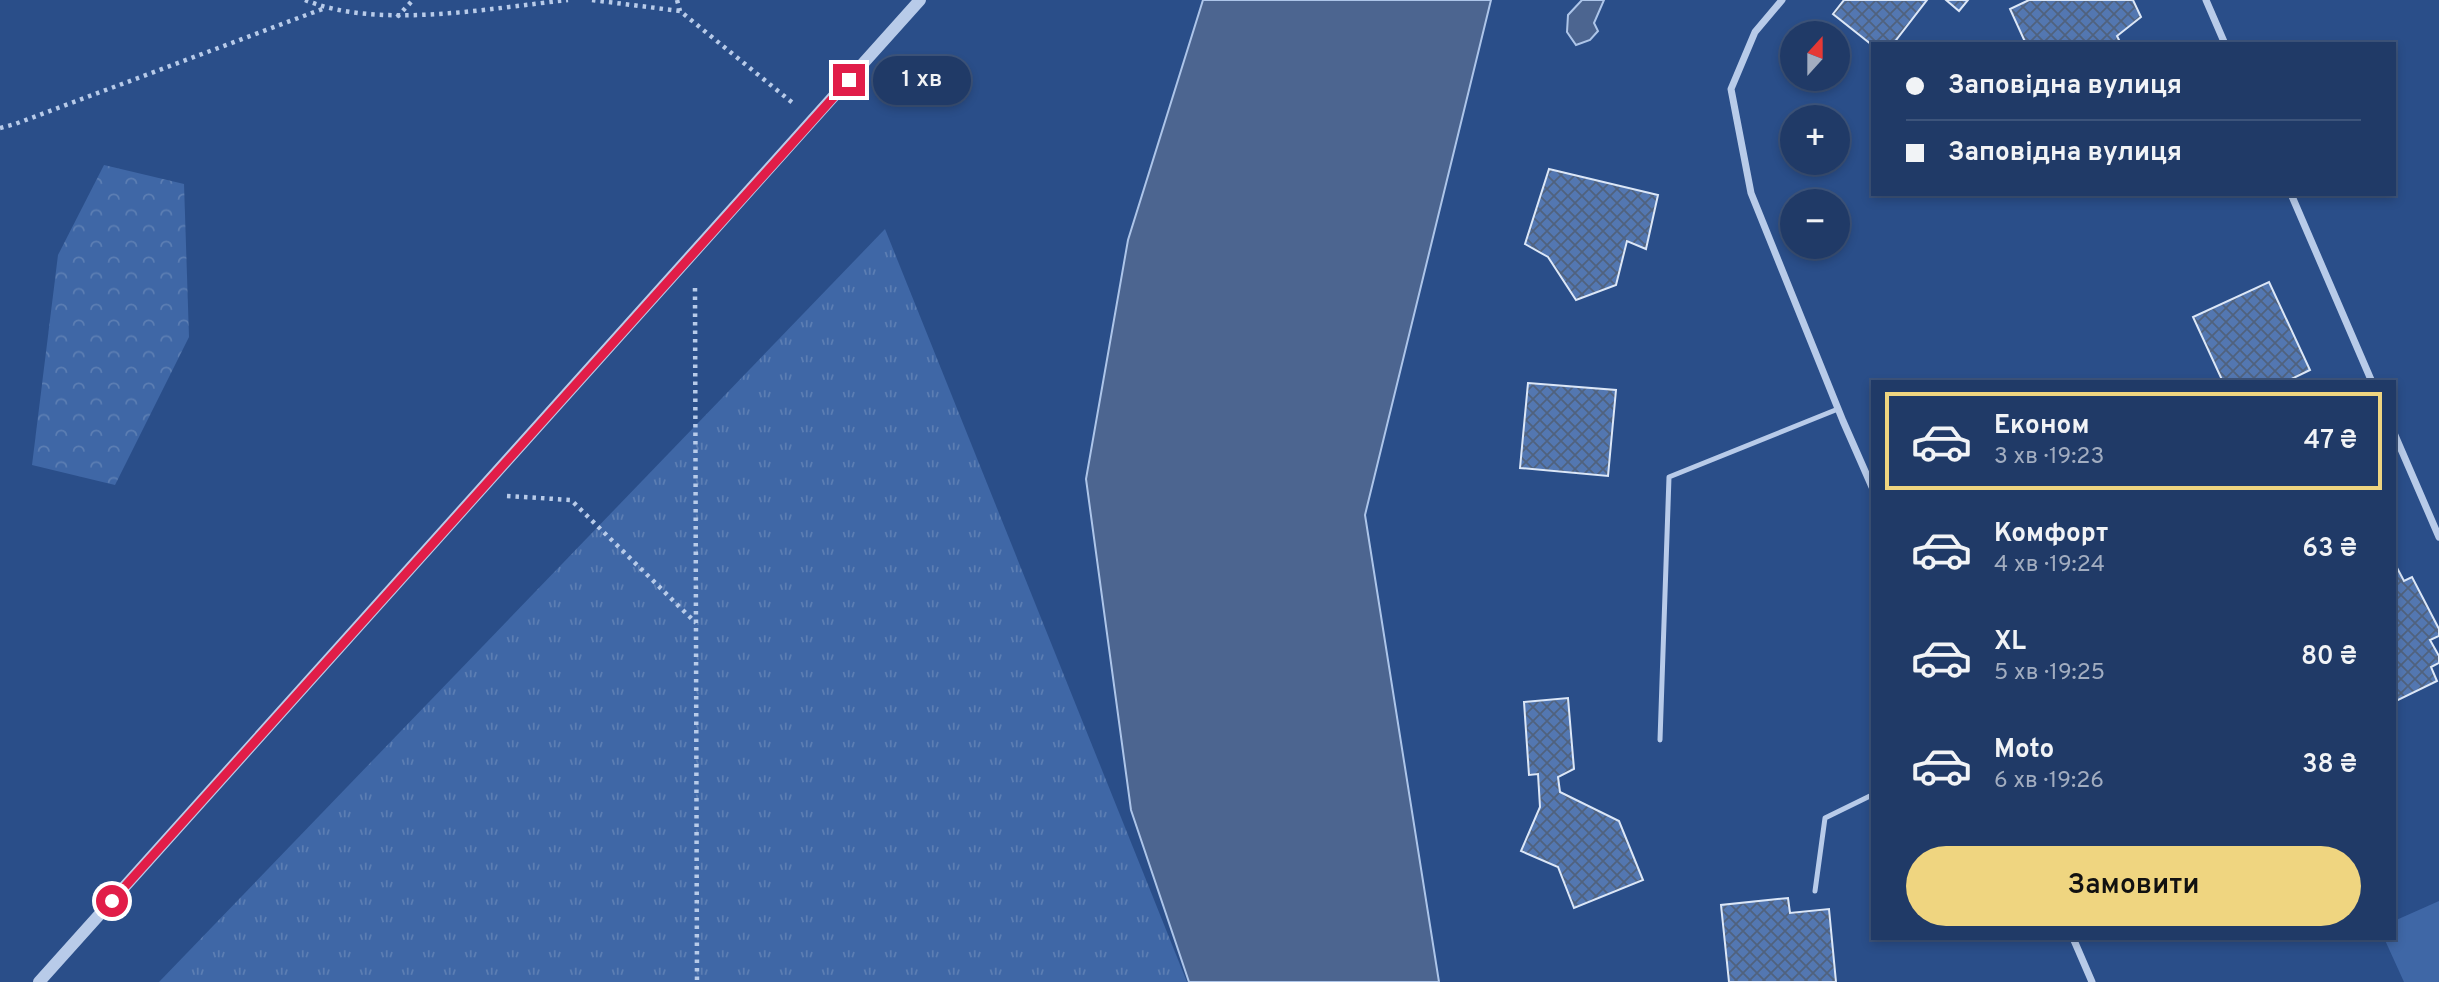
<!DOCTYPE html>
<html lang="uk">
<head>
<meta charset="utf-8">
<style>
  :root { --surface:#203a67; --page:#28416d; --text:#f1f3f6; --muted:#a2adc0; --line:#3d547b; --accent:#efd580 }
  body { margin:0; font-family:Overpass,sans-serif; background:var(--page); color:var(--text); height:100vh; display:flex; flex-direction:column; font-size:26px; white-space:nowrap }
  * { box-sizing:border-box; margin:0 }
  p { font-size:23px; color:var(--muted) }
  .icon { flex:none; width:38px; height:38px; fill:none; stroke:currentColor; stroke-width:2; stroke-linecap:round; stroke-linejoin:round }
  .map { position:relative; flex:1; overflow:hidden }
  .drawer { position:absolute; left:1871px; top:380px; width:525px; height:560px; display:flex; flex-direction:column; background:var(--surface); border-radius:0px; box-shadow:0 4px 10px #0003,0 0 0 2px var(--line) }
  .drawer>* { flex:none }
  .top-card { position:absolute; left:1871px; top:42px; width:525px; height:154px; border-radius:0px; box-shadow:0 4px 10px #0003,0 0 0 2px var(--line); display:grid; align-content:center; height:154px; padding:0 35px; background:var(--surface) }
  .needle { width:46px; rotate:21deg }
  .buttons { position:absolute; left:1780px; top:21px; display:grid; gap:14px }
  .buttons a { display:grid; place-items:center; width:70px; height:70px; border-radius:50%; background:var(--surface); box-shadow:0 4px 10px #0003,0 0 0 2px var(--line); font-size:35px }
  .end { position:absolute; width:32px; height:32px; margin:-16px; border:9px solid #e11d48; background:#fff; box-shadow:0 0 0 4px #fff }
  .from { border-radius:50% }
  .bubble { position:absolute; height:49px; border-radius:24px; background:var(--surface); box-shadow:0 4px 10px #0003,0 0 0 2px var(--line); font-size:23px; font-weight:600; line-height:49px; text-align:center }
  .top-card b { display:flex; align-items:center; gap:24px; height:66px; font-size:26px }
  .top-card b+b { border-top:2px solid var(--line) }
  .top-card i { width:18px; height:18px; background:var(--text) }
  ul { padding:12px 0 0; list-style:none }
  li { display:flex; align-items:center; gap:21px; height:98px; margin:0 14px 10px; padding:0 21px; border:4px solid transparent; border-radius:0px }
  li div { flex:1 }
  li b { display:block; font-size:26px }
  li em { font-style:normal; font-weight:600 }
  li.selected { border-color:var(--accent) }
  li>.icon { width:63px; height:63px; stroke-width:1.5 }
  .action { display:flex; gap:14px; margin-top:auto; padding:14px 35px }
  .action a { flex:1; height:80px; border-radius:42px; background:var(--accent); color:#111; font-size:28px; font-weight:600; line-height:80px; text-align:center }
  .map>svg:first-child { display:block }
  .grass { fill:url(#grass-tufts) }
  .forest { fill:url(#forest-crowns) }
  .park { fill:#3f67a6 }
  .water { fill:#4c6590; stroke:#adc5e9; stroke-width:2 }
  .building { fill:url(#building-cross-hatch); stroke:#dce7f7; stroke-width:2 }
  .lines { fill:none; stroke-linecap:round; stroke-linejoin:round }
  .path { stroke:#b8cbe9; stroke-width:4.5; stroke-dasharray:3.5 5; stroke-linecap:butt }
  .service { stroke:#b8cbe9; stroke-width:5 }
  .minor { stroke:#b8cbe9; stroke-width:7 }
  .tertiary { stroke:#b8cbe9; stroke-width:12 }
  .route { stroke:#e11d48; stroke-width:9 }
</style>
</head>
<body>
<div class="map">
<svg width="2439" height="982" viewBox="0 0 2439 982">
  <defs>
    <pattern id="grass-tufts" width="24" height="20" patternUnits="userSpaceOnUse" patternTransform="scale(1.75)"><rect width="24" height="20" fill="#3f67a6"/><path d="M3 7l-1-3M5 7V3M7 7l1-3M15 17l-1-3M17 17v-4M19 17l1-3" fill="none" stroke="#5c7eb3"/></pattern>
    <pattern id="forest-crowns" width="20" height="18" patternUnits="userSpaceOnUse" patternTransform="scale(1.75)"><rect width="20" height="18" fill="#3f67a6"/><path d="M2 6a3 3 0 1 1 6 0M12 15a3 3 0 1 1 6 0" fill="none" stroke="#5c7eb3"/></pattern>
    <pattern id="building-cross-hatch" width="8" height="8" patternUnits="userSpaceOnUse" patternTransform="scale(1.75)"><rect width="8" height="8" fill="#5377b1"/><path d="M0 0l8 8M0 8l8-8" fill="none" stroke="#50627e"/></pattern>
  </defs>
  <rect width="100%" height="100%" fill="#2a4e89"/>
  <path class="grass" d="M 885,229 L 1187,982 L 159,982 Z"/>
  <path class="forest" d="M 104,165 L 184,184 L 189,337 L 115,485 L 32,465 L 58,255 Z"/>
  <path class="park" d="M 2439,901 L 2439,982 L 2404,982 L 2384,938 L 2394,938 L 2394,921 Z"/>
  <g class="water">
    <path d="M 1203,0 L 1491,0 L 1365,515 L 1439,982 L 1189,982 L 1131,810 L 1086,479 L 1128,240 Z"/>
    <path d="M 1582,0 L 1604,0 L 1594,23 L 1598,31 L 1590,40 L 1576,45 L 1567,32 L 1568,15 Z"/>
  </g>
  <g class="building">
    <path d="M 1844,0 L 1927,0 L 1893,44 L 1872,45 L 1833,14 Z"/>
    <path d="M 1946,0 L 1968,0 L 1959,11 Z"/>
    <path d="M 2029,0 L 2133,0 L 2141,17 L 2117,36 L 2121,44 L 2026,44 L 2010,9 Z"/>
    <path d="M 1549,169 L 1658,195 L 1646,249 L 1627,241 L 1616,285 L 1576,300 L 1548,257 L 1525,244 Z"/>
    <path d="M 2269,282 L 2310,370 L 2285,382 L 2223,382 L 2193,317 Z"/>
    <path d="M 1528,383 L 1616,390 L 1608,476 L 1520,468 Z"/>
    <path d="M 2395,564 L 2404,581 L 2412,577 L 2439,629 L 2439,636 L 2430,640 L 2439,656 L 2439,663 L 2431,667 L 2437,681 L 2394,702 Z"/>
    <path d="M 1568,698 L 1574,769 L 1558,777 L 1560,792 L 1619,821 L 1643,880 L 1574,908 L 1558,867 L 1521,851 L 1540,807 L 1538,774 L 1529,775 L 1524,702 Z"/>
    <path d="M 1788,898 L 1790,913 L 1829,909 L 1836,982 L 1729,982 L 1721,905 Z"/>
  </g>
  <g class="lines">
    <g class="path">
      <path d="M 305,0 C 378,30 490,8 568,0"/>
      <path d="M 592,0 L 680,11 L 794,104"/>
      <path d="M 677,0 L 680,11"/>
      <path d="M 397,17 L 413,0"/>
      <path d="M 0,128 L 15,124 L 325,8"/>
      <path d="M 695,288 L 697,982"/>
      <path d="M 507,496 L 571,500 L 696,623"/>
    </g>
    <g class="service">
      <path d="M 1660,740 L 1669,477 L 1838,409"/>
      <path d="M 1815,891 L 1825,818 L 1872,795"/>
    </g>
    <g class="minor">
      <path d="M 1782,0 L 1755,32 L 1731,89 L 1751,193 L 1843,421 L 1872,487"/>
      <path d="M 2206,0 L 2225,44"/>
      <path d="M 2291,194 L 2372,382"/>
      <path d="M 2394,433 L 2439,537"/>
      <path d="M 2073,938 L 2092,982"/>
    </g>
    <path class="tertiary" d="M 39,982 L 920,0"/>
  </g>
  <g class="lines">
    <path class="route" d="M 112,901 L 849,80"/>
  </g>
</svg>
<div class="buttons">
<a><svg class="needle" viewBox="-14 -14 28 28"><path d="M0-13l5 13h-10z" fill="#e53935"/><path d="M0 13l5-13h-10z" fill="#a2adc0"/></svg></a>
<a>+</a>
<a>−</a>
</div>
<i class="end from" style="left:112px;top:901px"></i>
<i class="end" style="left:849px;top:80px"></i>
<div class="bubble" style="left:873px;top:56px;width:98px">1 хв</div>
<div class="top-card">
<b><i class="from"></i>Заповідна вулиця</b>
<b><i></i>Заповідна вулиця</b>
</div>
<section class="drawer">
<ul>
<li class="selected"><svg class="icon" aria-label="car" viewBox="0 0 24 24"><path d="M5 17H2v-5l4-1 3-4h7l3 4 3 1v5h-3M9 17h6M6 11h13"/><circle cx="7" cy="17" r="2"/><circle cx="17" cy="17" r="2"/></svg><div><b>Економ</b><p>3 хв · 19:23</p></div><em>47 ₴</em></li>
<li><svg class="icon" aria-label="car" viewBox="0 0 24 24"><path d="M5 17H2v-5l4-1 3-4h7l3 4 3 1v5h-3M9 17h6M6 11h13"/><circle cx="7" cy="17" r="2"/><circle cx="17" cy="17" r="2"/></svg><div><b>Комфорт</b><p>4 хв · 19:24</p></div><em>63 ₴</em></li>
<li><svg class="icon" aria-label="car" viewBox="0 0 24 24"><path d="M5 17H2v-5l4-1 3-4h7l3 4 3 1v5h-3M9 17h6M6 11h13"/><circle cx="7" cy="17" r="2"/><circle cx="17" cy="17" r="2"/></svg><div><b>XL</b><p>5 хв · 19:25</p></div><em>80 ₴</em></li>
<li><svg class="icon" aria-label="car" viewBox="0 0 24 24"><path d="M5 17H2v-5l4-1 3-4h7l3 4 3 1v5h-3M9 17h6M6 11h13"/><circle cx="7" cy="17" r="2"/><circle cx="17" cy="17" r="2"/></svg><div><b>Moto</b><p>6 хв · 19:26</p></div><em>38 ₴</em></li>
</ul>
<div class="action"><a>Замовити</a></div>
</section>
</div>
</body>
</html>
